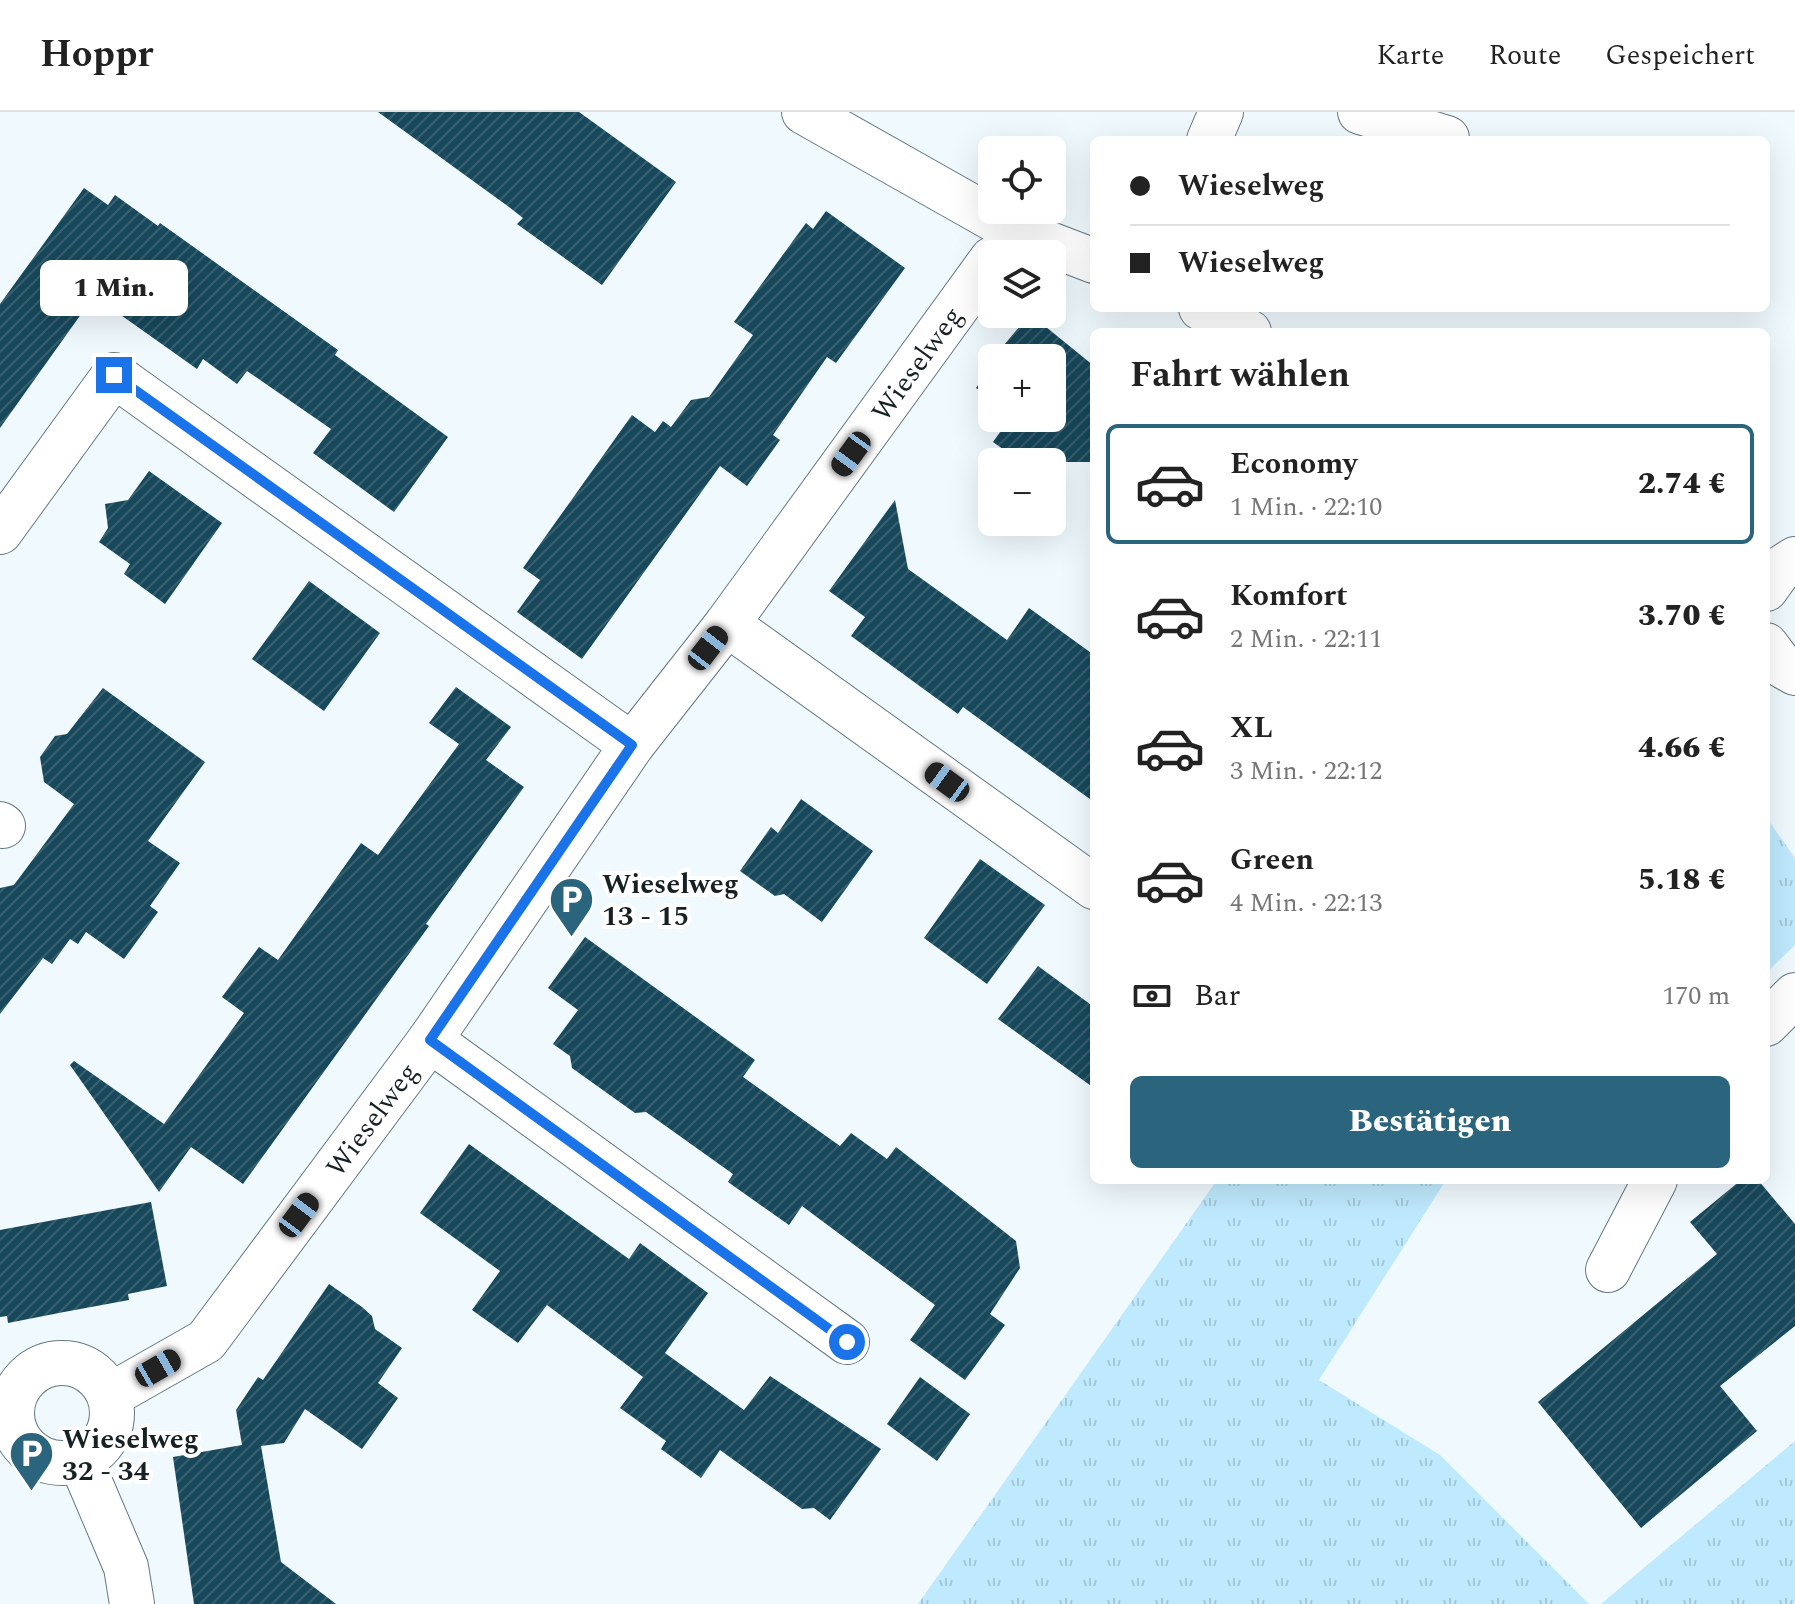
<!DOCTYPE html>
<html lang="de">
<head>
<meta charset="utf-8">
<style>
  :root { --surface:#fff; --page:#f2f2f2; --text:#222; --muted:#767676; --line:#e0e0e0; --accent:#2a657d }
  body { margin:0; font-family:Spectral,serif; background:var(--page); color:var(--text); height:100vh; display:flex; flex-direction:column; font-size:30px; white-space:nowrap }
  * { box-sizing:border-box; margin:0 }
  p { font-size:26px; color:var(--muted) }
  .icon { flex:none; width:44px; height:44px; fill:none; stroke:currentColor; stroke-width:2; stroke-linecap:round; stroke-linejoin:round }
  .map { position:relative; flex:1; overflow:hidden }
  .side { position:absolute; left:1090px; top:216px; width:680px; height:856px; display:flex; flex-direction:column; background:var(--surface); border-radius:12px; box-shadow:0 8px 32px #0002 }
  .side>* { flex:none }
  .hud { position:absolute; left:1090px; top:24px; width:680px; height:176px; border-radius:12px; box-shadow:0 8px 32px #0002; display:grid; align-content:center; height:176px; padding:0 40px; background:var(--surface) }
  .controls { position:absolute; left:978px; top:24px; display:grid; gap:16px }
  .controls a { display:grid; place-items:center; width:88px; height:88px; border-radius:12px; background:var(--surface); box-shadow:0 8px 32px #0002; font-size:40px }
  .end { position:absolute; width:36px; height:36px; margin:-18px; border:10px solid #1a73e8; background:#fff; box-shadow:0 0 0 4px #fff }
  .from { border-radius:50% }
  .bubble { position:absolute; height:56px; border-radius:12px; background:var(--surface); box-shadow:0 8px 32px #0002; font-size:26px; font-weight:800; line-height:56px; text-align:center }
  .car { position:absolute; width:24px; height:48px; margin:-24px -12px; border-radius:10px; box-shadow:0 0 6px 2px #0007; background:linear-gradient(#222 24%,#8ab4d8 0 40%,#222 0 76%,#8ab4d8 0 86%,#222 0) }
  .hud b { display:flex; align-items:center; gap:28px; height:76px; font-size:30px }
  .hud b+b { border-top:2px solid var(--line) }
  .hud i { width:20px; height:20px; background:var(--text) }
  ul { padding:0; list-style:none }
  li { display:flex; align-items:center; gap:24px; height:120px; margin:0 16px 12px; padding:0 24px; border:4px solid transparent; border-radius:12px }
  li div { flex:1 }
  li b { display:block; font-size:30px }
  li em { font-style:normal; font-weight:800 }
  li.selected { border-color:var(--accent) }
  li>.icon { width:72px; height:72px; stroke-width:1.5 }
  h2 { padding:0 40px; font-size:36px; line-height:96px }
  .pay { display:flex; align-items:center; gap:20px; height:88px; padding:0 40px; font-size:30px }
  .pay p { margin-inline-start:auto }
  .cta { display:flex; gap:16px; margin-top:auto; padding:16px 40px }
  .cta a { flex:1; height:92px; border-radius:12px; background:var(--accent); color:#fff; font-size:32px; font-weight:800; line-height:92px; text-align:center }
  header { display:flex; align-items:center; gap:48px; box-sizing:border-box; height:112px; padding:0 40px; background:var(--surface); border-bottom:2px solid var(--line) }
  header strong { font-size:38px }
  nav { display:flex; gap:44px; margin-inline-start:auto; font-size:28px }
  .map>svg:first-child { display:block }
  .grass { fill:url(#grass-tufts) }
  .building { fill:url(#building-hatch) }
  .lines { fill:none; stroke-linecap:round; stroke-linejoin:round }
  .minor-casing { stroke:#657983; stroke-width:46 }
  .minor { stroke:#fff; stroke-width:44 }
  .route { stroke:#1a73e8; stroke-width:10 }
  .labels { text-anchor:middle; stroke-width:8; stroke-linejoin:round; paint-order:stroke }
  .street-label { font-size:28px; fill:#172023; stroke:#fff }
  .poi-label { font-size:28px; font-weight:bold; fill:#172023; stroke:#fff; text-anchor:start }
</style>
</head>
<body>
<header>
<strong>Hoppr</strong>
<nav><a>Karte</a><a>Route</a><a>Gespeichert</a></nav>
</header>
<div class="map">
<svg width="1795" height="1492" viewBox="0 0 1795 1492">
  <defs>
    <pattern id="grass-tufts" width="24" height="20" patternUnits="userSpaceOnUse" patternTransform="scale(2)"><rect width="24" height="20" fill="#bfe9fd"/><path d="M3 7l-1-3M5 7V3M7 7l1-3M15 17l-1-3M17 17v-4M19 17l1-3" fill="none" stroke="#a3c8d9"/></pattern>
    <pattern id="building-hatch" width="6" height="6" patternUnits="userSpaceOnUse" patternTransform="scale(2)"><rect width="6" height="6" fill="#17485b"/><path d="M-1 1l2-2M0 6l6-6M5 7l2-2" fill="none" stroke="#375f6f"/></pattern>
  </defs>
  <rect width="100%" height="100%" fill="#f0f9fe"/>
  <g class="grass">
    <path d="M 1766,705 L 1795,746 L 1795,833 L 1766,861 Z"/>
    <path d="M 1217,1068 L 1446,1068 L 1319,1268 L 1440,1343 L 1589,1492 L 918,1492 Z"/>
    <path d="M 1795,1329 L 1795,1492 L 1601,1492 Z"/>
  </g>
  <g class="building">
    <path d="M 378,0 L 579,0 L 676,70 L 602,173 L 517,112 L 523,106 L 509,95 Z"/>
    <path d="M 84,76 L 108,93 L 115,83 L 158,114 L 160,111 L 338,238 L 335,243 L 448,325 L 394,400 L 313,341 L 331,317 L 247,259 L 237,272 L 203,247 L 197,257 L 94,184 L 0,316 L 0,192 Z"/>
    <path d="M 826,99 L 905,156 L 836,251 L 827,245 L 773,323 L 780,328 L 747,374 L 720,354 L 582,547 L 517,500 L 540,468 L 523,456 L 632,303 L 655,320 L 663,309 L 671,315 L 691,288 L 709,285 L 753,223 L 734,210 L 806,111 L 813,117 Z"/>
    <path d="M 1030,202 L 1094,254 L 1094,350 L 1021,350 L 993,330 L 1010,306 L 1052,306 L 1052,246 L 993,246 Z"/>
    <path d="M 992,254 L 992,287 L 976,276 Z"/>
    <path d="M 149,359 L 222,411 L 165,492 L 124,462 L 130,452 L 99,430 L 108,416 L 105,392 L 128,388 Z"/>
    <path d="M 895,388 L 908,457 L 1007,528 L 1029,496 L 1094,543 L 1094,690 L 963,595 L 958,602 L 851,524 L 865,505 L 829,479 Z"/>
    <path d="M 309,469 L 380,521 L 324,599 L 252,547 Z"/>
    <path d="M 456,575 L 511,615 L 486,648 L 524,675 L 426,812 L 429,814 L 243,1072 L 191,1035 L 159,1080 L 70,953 L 74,949 L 164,1012 L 244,901 L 222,885 L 259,835 L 278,848 L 361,731 L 378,743 L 459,632 L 429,611 Z"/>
    <path d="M 103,576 L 205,650 L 148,729 L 180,751 L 150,794 L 158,800 L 124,847 L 86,820 L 78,832 L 70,827 L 52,852 L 43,846 L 0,902 L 0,776 L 14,773 L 74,692 L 44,670 L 40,645 L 55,624 L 67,622 Z"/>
    <path d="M 801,687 L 873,739 L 822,810 L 784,782 L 775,784 L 740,759 L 771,715 L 778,721 Z"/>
    <path d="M 980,747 L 1045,793 L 987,872 L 924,826 Z"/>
    <path d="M 585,825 L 755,948 L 743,965 L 840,1034 L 851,1021 L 887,1047 L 896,1035 L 1016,1129 L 1020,1156 L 990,1202 L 1005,1213 L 965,1268 L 910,1228 L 935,1193 L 802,1094 L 789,1113 L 728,1070 L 733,1062 L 646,1000 L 635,1001 L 572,956 L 570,944 L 553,932 L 578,898 L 548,876 Z"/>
    <path d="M 1038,854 L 1094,895 L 1094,976 L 998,907 Z"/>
    <path d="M 469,1032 L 629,1147 L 640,1131 L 708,1181 L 665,1241 L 744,1298 L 770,1264 L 881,1337 L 830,1408 L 814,1396 L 802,1397 L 720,1338 L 701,1366 L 661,1337 L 666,1329 L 620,1296 L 643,1265 L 547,1193 L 518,1231 L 472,1198 L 500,1159 L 420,1101 Z"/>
    <path d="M 1741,1068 L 1758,1068 L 1795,1112 L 1795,1214 L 1720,1274 L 1757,1319 L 1641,1416 L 1538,1290 L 1717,1142 L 1690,1110 Z"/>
    <path d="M 151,1090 L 167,1174 L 128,1182 L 129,1188 L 64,1200 L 8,1211 L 7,1204 L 0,1205 L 0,1118 Z"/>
    <path d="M 329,1172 L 362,1195 L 372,1204 L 375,1217 L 402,1236 L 378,1271 L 398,1286 L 362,1337 L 305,1297 L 284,1331 L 261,1334 L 281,1450 L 336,1492 L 194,1492 L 173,1345 L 242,1333 L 236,1298 L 258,1265 L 263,1268 Z"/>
    <path d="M 920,1265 L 970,1302 L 937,1349 L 887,1312 Z"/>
  </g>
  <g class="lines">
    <defs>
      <g id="minor">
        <path d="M 804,0 L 1013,118 L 1094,149"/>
        <path d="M 1360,0 L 1447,26"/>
        <path d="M 1209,28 L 1221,0"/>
        <path d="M 1201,196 L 1249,220"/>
        <path d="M 0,420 L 114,263 L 632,633"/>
        <path d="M 1766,477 L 1781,456 L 1795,447"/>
        <path d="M 727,512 L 1094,775"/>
        <path d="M 1766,533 L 1781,553 L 1795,561"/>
        <path d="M 0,712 L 3,714"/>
        <path d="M 1766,912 L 1795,883"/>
        <path d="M 430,928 L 847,1230"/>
        <path d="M 1608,1158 L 1655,1068"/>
        <circle cx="62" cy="1301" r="50"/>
        <path id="s1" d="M 111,1283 L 206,1229 L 430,928 L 632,633 L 727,512 L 992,147"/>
        <path d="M 80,1347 L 126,1455 L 132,1492"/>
      </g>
    </defs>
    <use href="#minor" class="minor-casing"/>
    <use href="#minor" class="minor"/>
  </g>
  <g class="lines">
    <path class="route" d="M 114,263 L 632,633 L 430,928 L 847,1230"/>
  </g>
  <defs>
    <symbol id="parking-pin" viewBox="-11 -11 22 30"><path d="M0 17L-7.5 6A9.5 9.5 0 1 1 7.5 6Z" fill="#2a657d" stroke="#fff"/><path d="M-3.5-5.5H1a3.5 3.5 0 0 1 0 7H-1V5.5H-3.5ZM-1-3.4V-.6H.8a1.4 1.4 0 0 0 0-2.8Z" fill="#fff"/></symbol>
  </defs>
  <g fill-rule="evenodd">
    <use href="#parking-pin" x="546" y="762" width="51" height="69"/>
    <use href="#parking-pin" x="6" y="1316" width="51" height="69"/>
  </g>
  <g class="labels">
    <g class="street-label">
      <text dy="10" stroke="none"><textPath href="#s1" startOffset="1318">Wieselweg</textPath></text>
      <text dy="10" stroke="none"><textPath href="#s1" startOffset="386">Wieselweg</textPath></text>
    </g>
    <g class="poi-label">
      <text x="602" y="781">Wieselweg<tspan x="602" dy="32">13 - 15</tspan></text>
      <text x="62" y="1336">Wieselweg<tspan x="62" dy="32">32 - 34</tspan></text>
    </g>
  </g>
</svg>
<div class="controls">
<a><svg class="icon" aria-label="locate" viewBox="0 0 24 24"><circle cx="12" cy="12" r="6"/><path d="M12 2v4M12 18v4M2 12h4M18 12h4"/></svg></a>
<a><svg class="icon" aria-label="layers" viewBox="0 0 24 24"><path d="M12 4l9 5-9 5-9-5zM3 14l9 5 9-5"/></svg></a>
<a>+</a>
<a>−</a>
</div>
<i class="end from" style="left:847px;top:1230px"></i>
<i class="end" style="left:114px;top:263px"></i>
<div class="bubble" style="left:40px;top:148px;width:148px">1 Min.</div>
<i class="car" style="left:851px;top:342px;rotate:216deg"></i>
<i class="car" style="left:708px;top:536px;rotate:38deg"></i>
<i class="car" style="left:947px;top:670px;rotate:306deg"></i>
<i class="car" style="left:299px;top:1103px;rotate:37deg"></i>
<i class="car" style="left:158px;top:1256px;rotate:60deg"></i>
<div class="hud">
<b><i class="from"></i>Wieselweg</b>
<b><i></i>Wieselweg</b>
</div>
<section class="side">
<h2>Fahrt wählen</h2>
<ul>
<li class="selected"><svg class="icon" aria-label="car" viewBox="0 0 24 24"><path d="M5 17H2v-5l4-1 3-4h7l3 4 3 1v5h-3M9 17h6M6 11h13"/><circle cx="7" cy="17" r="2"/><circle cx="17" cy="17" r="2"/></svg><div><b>Economy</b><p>1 Min. · 22:10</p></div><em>2.74 €</em></li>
<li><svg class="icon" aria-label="car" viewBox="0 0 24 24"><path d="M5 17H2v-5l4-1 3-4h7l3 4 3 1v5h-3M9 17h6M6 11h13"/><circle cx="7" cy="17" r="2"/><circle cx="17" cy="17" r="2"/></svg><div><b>Komfort</b><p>2 Min. · 22:11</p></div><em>3.70 €</em></li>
<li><svg class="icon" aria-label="car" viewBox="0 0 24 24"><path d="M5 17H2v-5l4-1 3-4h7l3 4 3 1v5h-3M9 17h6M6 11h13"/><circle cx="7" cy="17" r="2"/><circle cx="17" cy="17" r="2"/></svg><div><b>XL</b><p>3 Min. · 22:12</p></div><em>4.66 €</em></li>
<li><svg class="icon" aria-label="car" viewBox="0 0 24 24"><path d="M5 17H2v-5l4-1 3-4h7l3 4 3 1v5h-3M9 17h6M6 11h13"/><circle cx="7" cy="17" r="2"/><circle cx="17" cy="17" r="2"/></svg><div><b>Green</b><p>4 Min. · 22:13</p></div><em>5.18 €</em></li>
</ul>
<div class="pay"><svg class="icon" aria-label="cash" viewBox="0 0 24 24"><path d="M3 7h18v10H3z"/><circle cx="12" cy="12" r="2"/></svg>Bar<p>170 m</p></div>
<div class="cta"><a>Bestätigen</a></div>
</section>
</div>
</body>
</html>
